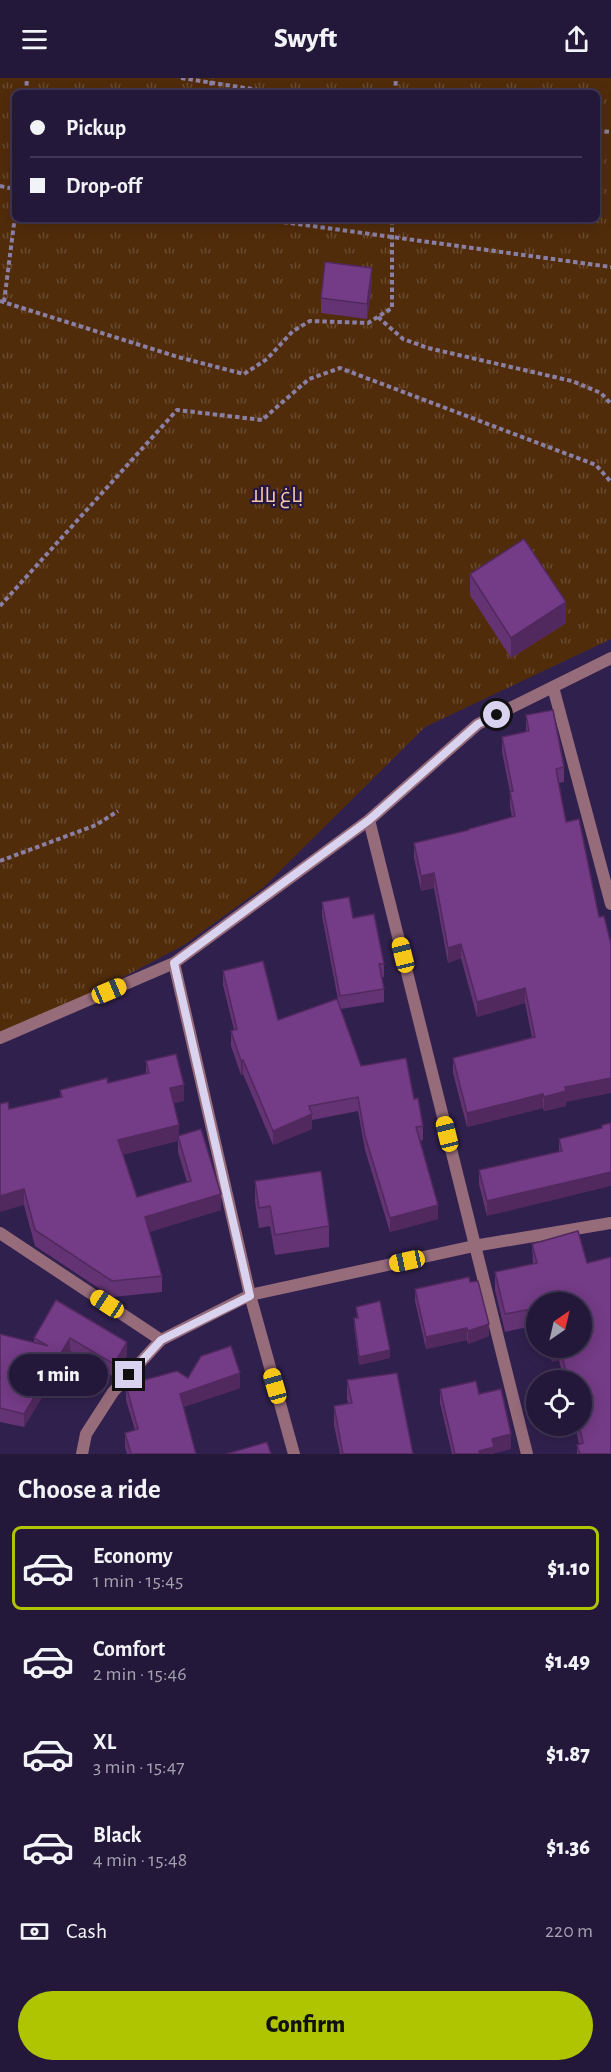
<!DOCTYPE html>
<html lang="en">
<head>
<meta charset="utf-8">
<style>
  :root { --surface:#24183a; --page:#2c2142; --text:#f1f3f6; --muted:#a3a0af; --line:#413754; --accent:#b0c501 }
  body { margin:0; font-family:"Alegreya Sans",Cairo,sans-serif; background:var(--page); color:var(--text); height:100vh; display:flex; flex-direction:column; font-size:22px; white-space:nowrap }
  * { box-sizing:border-box; margin:0 }
  p { font-size:20px; color:var(--muted) }
  .icon { flex:none; width:33px; height:33px; fill:none; stroke:currentColor; stroke-width:2; stroke-linecap:round; stroke-linejoin:round }
  .map { position:relative; height:1376px; overflow:hidden }
  .panel { display:flex; flex-direction:column; background:var(--surface); flex:1 }
  .panel>* { flex:none }
  .hud { position:absolute; left:12px; top:12px; width:588px; height:132px; border-radius:9px; box-shadow:0 3px 15px #0003,0 0 0 2px var(--line); display:grid; align-content:center; height:132px; padding:0 18px; background:var(--surface) }
  .needle { width:39px; rotate:34deg }
  .fabs { position:absolute; left:526px; top:1214px; display:grid; gap:12px }
  .fabs a { display:grid; place-items:center; width:66px; height:66px; border-radius:50%; background:var(--surface); box-shadow:0 3px 15px #0003,0 0 0 2px var(--line); font-size:30px }
  .end { position:absolute; width:27px; height:27px; margin:-14px; border:8px solid #dad3f0; background:#111; box-shadow:0 0 0 3px #111 }
  .from { border-radius:50% }
  .bubble { position:absolute; height:42px; border-radius:21px; background:var(--surface); box-shadow:0 3px 15px #0003,0 0 0 2px var(--line); font-size:20px; font-weight:800; line-height:42px; text-align:center }
  .car { position:absolute; width:18px; height:36px; margin:-18px -9px; border-radius:8px; box-shadow:0 0 4px 2px #0007; background:linear-gradient(#f5c518 24%,#345 0 40%,#f5c518 0 76%,#345 0 86%,#f5c518 0) }
  .hud b { display:flex; align-items:center; gap:21px; height:57px; font-size:22px }
  .hud b+b { border-top:2px solid var(--line) }
  .hud i { width:15px; height:15px; background:var(--text) }
  ul { padding:0; list-style:none }
  li { display:flex; align-items:center; gap:18px; height:84px; margin:0 12px 9px; padding:0 6px; border:3px solid transparent; border-radius:9px }
  li div { flex:1 }
  li b { display:block; font-size:22px }
  li em { font-style:normal; font-weight:800 }
  li.current { border-color:var(--accent) }
  li>.icon { width:54px; height:54px; stroke-width:1.5 }
  h2 { padding:0 18px; font-size:27px; line-height:72px }
  .pay { display:flex; align-items:center; gap:15px; height:66px; padding:0 18px; font-size:22px }
  .pay p { margin-inline-start:auto }
  .primary-button { display:flex; gap:12px; margin-top:auto; padding:12px 18px }
  .primary-button a { flex:1; height:69px; border-radius:36px; background:var(--accent); color:#111; font-size:24px; font-weight:800; line-height:69px; text-align:center }
  header { display:flex; justify-content:space-between; align-items:center; height:78px; padding:0 18px; background:var(--surface); font-size:27px; font-weight:800 }
  .map>svg:first-child { display:block }
  .park { fill:url(#park-tufts); fill-rule:evenodd }
  .lines { fill:none; stroke-linecap:round; stroke-linejoin:round }
  .path { stroke:#8a7fa4; stroke-width:4; stroke-dasharray:4.5 3; stroke-linecap:butt }
  .minor { stroke:#976c7a; stroke-width:12 }
  .wall { fill:#643373; fill-rule:evenodd }
  .shaded-wall { fill:#51295e }
  .building { fill:#743b86; stroke:#51295e; stroke-width:1.5 }
  .route { stroke:#dad3f0; stroke-width:8 }
  .labels { text-anchor:middle; stroke-width:4.5; stroke-linejoin:round; paint-order:stroke }
  .park-label { font-size:21px; fill:#f3c7a8; stroke:#261643 }
</style>
</head>
<body>
<header><svg class="icon" aria-label="menu" viewBox="0 0 24 24"><path d="M4 6h16M4 12h16M4 18h16"/></svg>Swyft<svg class="icon" aria-label="share" viewBox="0 0 24 24"><path d="M12 15V3M7 8l5-5 5 5M5 13v7h14v-7"/></svg></header>
<div class="map">
<svg width="611" height="1376" viewBox="0 0 611 1376">
  <defs>
    <pattern id="park-tufts" width="24" height="20" patternUnits="userSpaceOnUse" patternTransform="scale(1.5)"><rect width="24" height="20" fill="#512c0b"/><path d="M3 7l-1-3M5 7V3M7 7l1-3M15 17l-1-3M17 17v-4M19 17l1-3" fill="none" stroke="#694a2f"/></pattern>
  </defs>
  <rect width="100%" height="100%" fill="#30204e"/>
  <path class="park" d="M 0,0 L 611,0 L 611,561 L 425,649 L 264,809 L 184,867 L 63,931 L 0,955 ZM 15,15 L 597,15 L 597,141 L 15,141 Z"/>
  <g class="lines">
    <g class="path">
      <path d="M 181,0 L 278,15"/>
      <path d="M 26,15 L 27,0"/>
      <path d="M 210,15 L 212,0"/>
      <path d="M 395,15 L 396,0"/>
      <path d="M 597,53 L 611,54"/>
      <path d="M 0,108 L 15,111"/>
      <path d="M 261,141 L 611,189"/>
      <path d="M 0,223 L 178,279 L 244,296 L 267,281 L 293,253 L 310,243 L 368,245 L 392,230 L 392,141"/>
      <path d="M 4,224 L 15,138"/>
      <path d="M 378,239 L 403,261 L 428,270 L 572,303 L 601,315 L 611,326"/>
      <path d="M 0,528 L 177,332 L 262,342 L 309,301 L 340,290 L 596,387 L 611,404"/>
      <path d="M 0,783 L 96,747 L 118,733"/>
    </g>
    <g class="minor">
      <path d="M 553,609 L 611,826"/>
      <path d="M 369,742 L 527,1376"/>
      <path d="M 174,885 L 250,1217 L 294,1376"/>
      <path d="M 0,960 L 174,885 L 369,742 L 478,646 L 611,580"/>
      <path d="M 0,1155 L 161,1262"/>
      <path d="M 82,1376 L 86,1356 L 113,1314 L 161,1262 L 250,1217 L 474,1168 L 611,1145"/>
    </g>
  </g>
  <g class="wall">
    <path d="M 372,205 L 367,241 L 321,235 L 321,220 Z"/>
    <path d="M 470,496 L 566,545 L 511,580 L 470,517 Z"/>
    <path d="M 526,637 L 564,689 L 564,704 L 558,705 L 566,1028 L 544,1033 L 543,1030 L 467,1049 L 453,995 L 453,980 L 532,959 L 525,925 L 477,939 L 461,880 L 448,885 L 434,810 L 421,813 L 414,780 L 414,765 L 469,752 L 512,739 L 510,729 L 510,714 L 502,674 L 502,659 L 526,654 Z"/>
    <path d="M 322,824 L 353,840 L 384,886 L 384,899 L 382,899 L 384,911 L 384,924 L 341,931 L 361,988 L 414,1021 L 423,1048 L 423,1062 L 420,1063 L 438,1141 L 390,1154 L 365,1072 L 358,1033 L 312,1042 L 312,1051 L 273,1067 L 243,996 L 241,997 L 231,968 L 231,953 L 234,952 L 223,907 L 223,893 L 278,942 L 339,927 L 322,838 Z"/>
    <path d="M 146,983 L 184,1023 L 174,1025 L 179,1058 L 221,1132 L 149,1154 L 162,1198 L 162,1214 L 112,1219 L 35,1168 L 24,1127 L 9,1031 L 60,1020 L 60,1012 L 108,1005 L 146,996 ZM 178,1063 L 178,1074 L 187,1104 L 137,1119 L 123,1076 Z"/>
    <path d="M 611,1045 L 487,1138 L 479,1106 L 479,1092 L 559,1074 L 559,1061 L 602,1050 L 602,1047 Z"/>
    <path d="M 255,1103 L 329,1148 L 329,1169 L 275,1177 L 270,1148 L 259,1150 L 255,1124 Z"/>
    <path d="M 578,1153 L 587,1185 L 611,1179 L 611,1376 L 577,1376 L 577,1367 L 579,1366 L 575,1347 L 582,1347 L 582,1302 L 564,1302 L 559,1282 L 552,1284 L 548,1269 L 582,1269 L 582,1224 L 537,1224 L 537,1247 L 505,1254 L 495,1212 L 495,1194 L 533,1186 L 532,1166 Z"/>
    <path d="M 415,1211 L 489,1258 L 468,1266 L 467,1262 L 426,1271 L 415,1223 Z"/>
    <path d="M 56,1222 L 127,1278 L 114,1299 L 70,1273 L 24,1349 L 0,1344 L 0,1256 L 34,1265 L 34,1260 Z"/>
    <path d="M 356,1229 L 390,1280 L 359,1287 L 354,1248 L 354,1240 L 357,1240 Z"/>
    <path d="M 188,1300 L 240,1310 L 183,1329 L 196,1376 L 127,1376 L 125,1369 L 125,1355 L 135,1352 L 126,1322 L 126,1307 Z"/>
    <path d="M 347,1302 L 413,1376 L 340,1376 L 334,1347 L 334,1328 L 348,1325 L 347,1321 Z"/>
    <path d="M 440,1311 L 479,1316 L 511,1371 L 494,1375 L 494,1376 L 452,1376 L 440,1325 Z"/>
  </g>
  <g class="shaded-wall">
    <path d="M 372,190 L 372,205 L 367,241 L 367,226 Z"/>
    <path d="M 566,524 L 566,545 L 511,580 L 511,560 Z"/>
    <path d="M 434,795 L 434,810 L 421,813 L 421,798 Z"/>
    <path d="M 461,866 L 461,880 L 448,885 L 448,870 Z"/>
    <path d="M 525,910 L 525,925 L 477,939 L 477,924 Z"/>
    <path d="M 243,982 L 243,996 L 241,997 L 241,983 Z"/>
    <path d="M 611,1000 L 611,1015 L 566,1024 L 566,1028 L 544,1033 L 544,1019 L 565,1009 Z"/>
    <path d="M 184,1007 L 184,1023 L 170,1026 L 170,1010 Z"/>
    <path d="M 543,1016 L 543,1030 L 467,1049 L 467,1035 Z"/>
    <path d="M 312,1036 L 312,1051 L 273,1067 L 273,1053 Z"/>
    <path d="M 179,1047 L 179,1062 L 178,1058 L 178,1063 L 118,1078 L 118,1062 Z"/>
    <path d="M 611,1094 L 611,1108 L 487,1138 L 487,1123 Z"/>
    <path d="M 24,1111 L 24,1127 L 0,1134 L 0,1118 Z"/>
    <path d="M 221,1116 L 221,1132 L 145,1155 L 145,1139 Z"/>
    <path d="M 438,1127 L 438,1141 L 390,1154 L 390,1140 Z"/>
    <path d="M 489,1246 L 489,1258 L 468,1266 L 468,1253 Z"/>
    <path d="M 467,1250 L 467,1262 L 426,1271 L 426,1259 Z"/>
    <path d="M 70,1260 L 70,1273 L 24,1349 L 24,1336 Z"/>
    <path d="M 127,1264 L 127,1278 L 114,1299 L 114,1286 Z"/>
    <path d="M 552,1269 L 559,1269 L 559,1282 L 552,1284 Z"/>
    <path d="M 390,1272 L 390,1280 L 359,1287 L 359,1279 Z"/>
    <path d="M 240,1295 L 240,1310 L 180,1330 L 180,1316 Z"/>
    <path d="M 511,1356 L 511,1371 L 494,1375 L 494,1376 L 479,1376 L 479,1373 L 492,1361 Z"/>
  </g>
  <g class="building">
    <path d="M 325,184 L 372,190 L 367,226 L 321,220 Z"/>
    <path d="M 524,461 L 566,524 L 511,560 L 470,496 Z"/>
    <path d="M 553,632 L 564,689 L 556,691 L 566,744 L 579,741 L 599,839 L 604,838 L 611,866 L 611,1000 L 565,1009 L 566,1013 L 544,1019 L 543,1016 L 467,1035 L 453,980 L 535,959 L 525,910 L 477,924 L 461,866 L 448,870 L 434,795 L 421,798 L 414,765 L 469,752 L 469,751 L 515,738 L 510,714 L 513,713 L 502,659 L 529,653 L 526,637 Z"/>
    <path d="M 349,819 L 353,840 L 374,836 L 384,886 L 379,886 L 384,911 L 340,918 L 322,824 Z"/>
    <path d="M 263,883 L 278,942 L 337,921 L 361,988 L 406,980 L 414,1021 L 418,1020 L 423,1048 L 416,1049 L 438,1127 L 390,1140 L 365,1058 L 358,1019 L 309,1028 L 312,1036 L 273,1053 L 243,982 L 241,983 L 231,953 L 237,951 L 223,893 Z"/>
    <path d="M 176,976 L 184,1007 L 170,1010 L 179,1047 L 118,1062 L 137,1119 L 191,1103 L 178,1058 L 201,1051 L 221,1116 L 145,1139 L 162,1198 L 112,1203 L 35,1152 L 24,1111 L 0,1118 L 0,1026 L 8,1024 L 9,1031 L 62,1019 L 60,1012 L 107,1000 L 108,1005 L 149,995 L 146,983 Z"/>
    <path d="M 611,1045 L 611,1094 L 487,1123 L 479,1092 L 562,1073 L 559,1061 L 602,1050 L 602,1047 Z"/>
    <path d="M 321,1093 L 329,1148 L 275,1157 L 270,1128 L 259,1130 L 255,1103 Z"/>
    <path d="M 578,1153 L 587,1185 L 611,1179 L 611,1376 L 580,1376 L 577,1367 L 583,1365 L 579,1347 L 582,1347 L 582,1302 L 568,1302 L 560,1269 L 582,1269 L 582,1224 L 537,1224 L 537,1230 L 505,1236 L 495,1194 L 537,1185 L 532,1166 Z"/>
    <path d="M 469,1199 L 470,1204 L 478,1203 L 489,1246 L 468,1253 L 467,1250 L 426,1259 L 415,1211 Z"/>
    <path d="M 56,1222 L 127,1264 L 114,1286 L 70,1260 L 24,1336 L 0,1330 L 0,1256 L 48,1268 L 34,1260 Z"/>
    <path d="M 380,1223 L 390,1272 L 359,1279 L 354,1240 L 358,1240 L 356,1229 Z"/>
    <path d="M 231,1268 L 240,1295 L 180,1316 L 196,1376 L 131,1376 L 125,1355 L 138,1351 L 126,1307 L 177,1293 L 188,1300 L 201,1278 Z"/>
    <path d="M 397,1295 L 413,1376 L 343,1376 L 334,1328 L 352,1325 L 347,1302 Z"/>
    <path d="M 476,1303 L 479,1316 L 501,1311 L 511,1356 L 492,1361 L 494,1369 L 479,1373 L 480,1376 L 455,1376 L 440,1311 Z"/>
    <path d="M 267,1364 L 271,1376 L 226,1376 Z"/>
  </g>
  <g class="lines">
    <path class="route" d="M 129,1297 L 161,1262 L 250,1218 L 174,885 L 369,742 L 478,646 L 497,637"/>
  </g>
  <g class="labels">
    <g class="park-label">
      <text x="277" y="424">باغ بالا</text>
    </g>
  </g>
</svg>
<div class="fabs">
<a><svg class="needle" viewBox="-14 -14 28 28"><path d="M0-13l5 13h-10z" fill="#e53935"/><path d="M0 13l5-13h-10z" fill="#a3a0af"/></svg></a>
<a><svg class="icon" aria-label="locate" viewBox="0 0 24 24"><circle cx="12" cy="12" r="6"/><path d="M12 2v4M12 18v4M2 12h4M18 12h4"/></svg></a>
</div>
<i class="end from" style="left:497px;top:637px"></i>
<i class="end" style="left:129px;top:1297px"></i>
<div class="bubble" style="left:9px;top:1276px;width:99px">1 min</div>
<i class="car" style="left:403px;top:877px;rotate:346deg"></i>
<i class="car" style="left:109px;top:913px;rotate:67deg"></i>
<i class="car" style="left:447px;top:1056px;rotate:346deg"></i>
<i class="car" style="left:407px;top:1183px;rotate:258deg"></i>
<i class="car" style="left:107px;top:1226px;rotate:303deg"></i>
<i class="car" style="left:275px;top:1308px;rotate:344deg"></i>
<div class="hud">
<b><i class="from"></i>Pickup</b>
<b><i></i>Drop-off</b>
</div>
</div>
<section class="panel">
<h2>Choose a ride</h2>
<ul>
<li class="current"><svg class="icon" aria-label="car" viewBox="0 0 24 24"><path d="M5 17H2v-5l4-1 3-4h7l3 4 3 1v5h-3M9 17h6M6 11h13"/><circle cx="7" cy="17" r="2"/><circle cx="17" cy="17" r="2"/></svg><div><b>Economy</b><p>1 min · 15:45</p></div><em>$1.10</em></li>
<li><svg class="icon" aria-label="car" viewBox="0 0 24 24"><path d="M5 17H2v-5l4-1 3-4h7l3 4 3 1v5h-3M9 17h6M6 11h13"/><circle cx="7" cy="17" r="2"/><circle cx="17" cy="17" r="2"/></svg><div><b>Comfort</b><p>2 min · 15:46</p></div><em>$1.49</em></li>
<li><svg class="icon" aria-label="car" viewBox="0 0 24 24"><path d="M5 17H2v-5l4-1 3-4h7l3 4 3 1v5h-3M9 17h6M6 11h13"/><circle cx="7" cy="17" r="2"/><circle cx="17" cy="17" r="2"/></svg><div><b>XL</b><p>3 min · 15:47</p></div><em>$1.87</em></li>
<li><svg class="icon" aria-label="car" viewBox="0 0 24 24"><path d="M5 17H2v-5l4-1 3-4h7l3 4 3 1v5h-3M9 17h6M6 11h13"/><circle cx="7" cy="17" r="2"/><circle cx="17" cy="17" r="2"/></svg><div><b>Black</b><p>4 min · 15:48</p></div><em>$1.36</em></li>
</ul>
<div class="pay"><svg class="icon" aria-label="cash" viewBox="0 0 24 24"><path d="M3 7h18v10H3z"/><circle cx="12" cy="12" r="2"/></svg>Cash<p>220 m</p></div>
<div class="primary-button"><a>Confirm</a></div>
</section>
</body>
</html>
